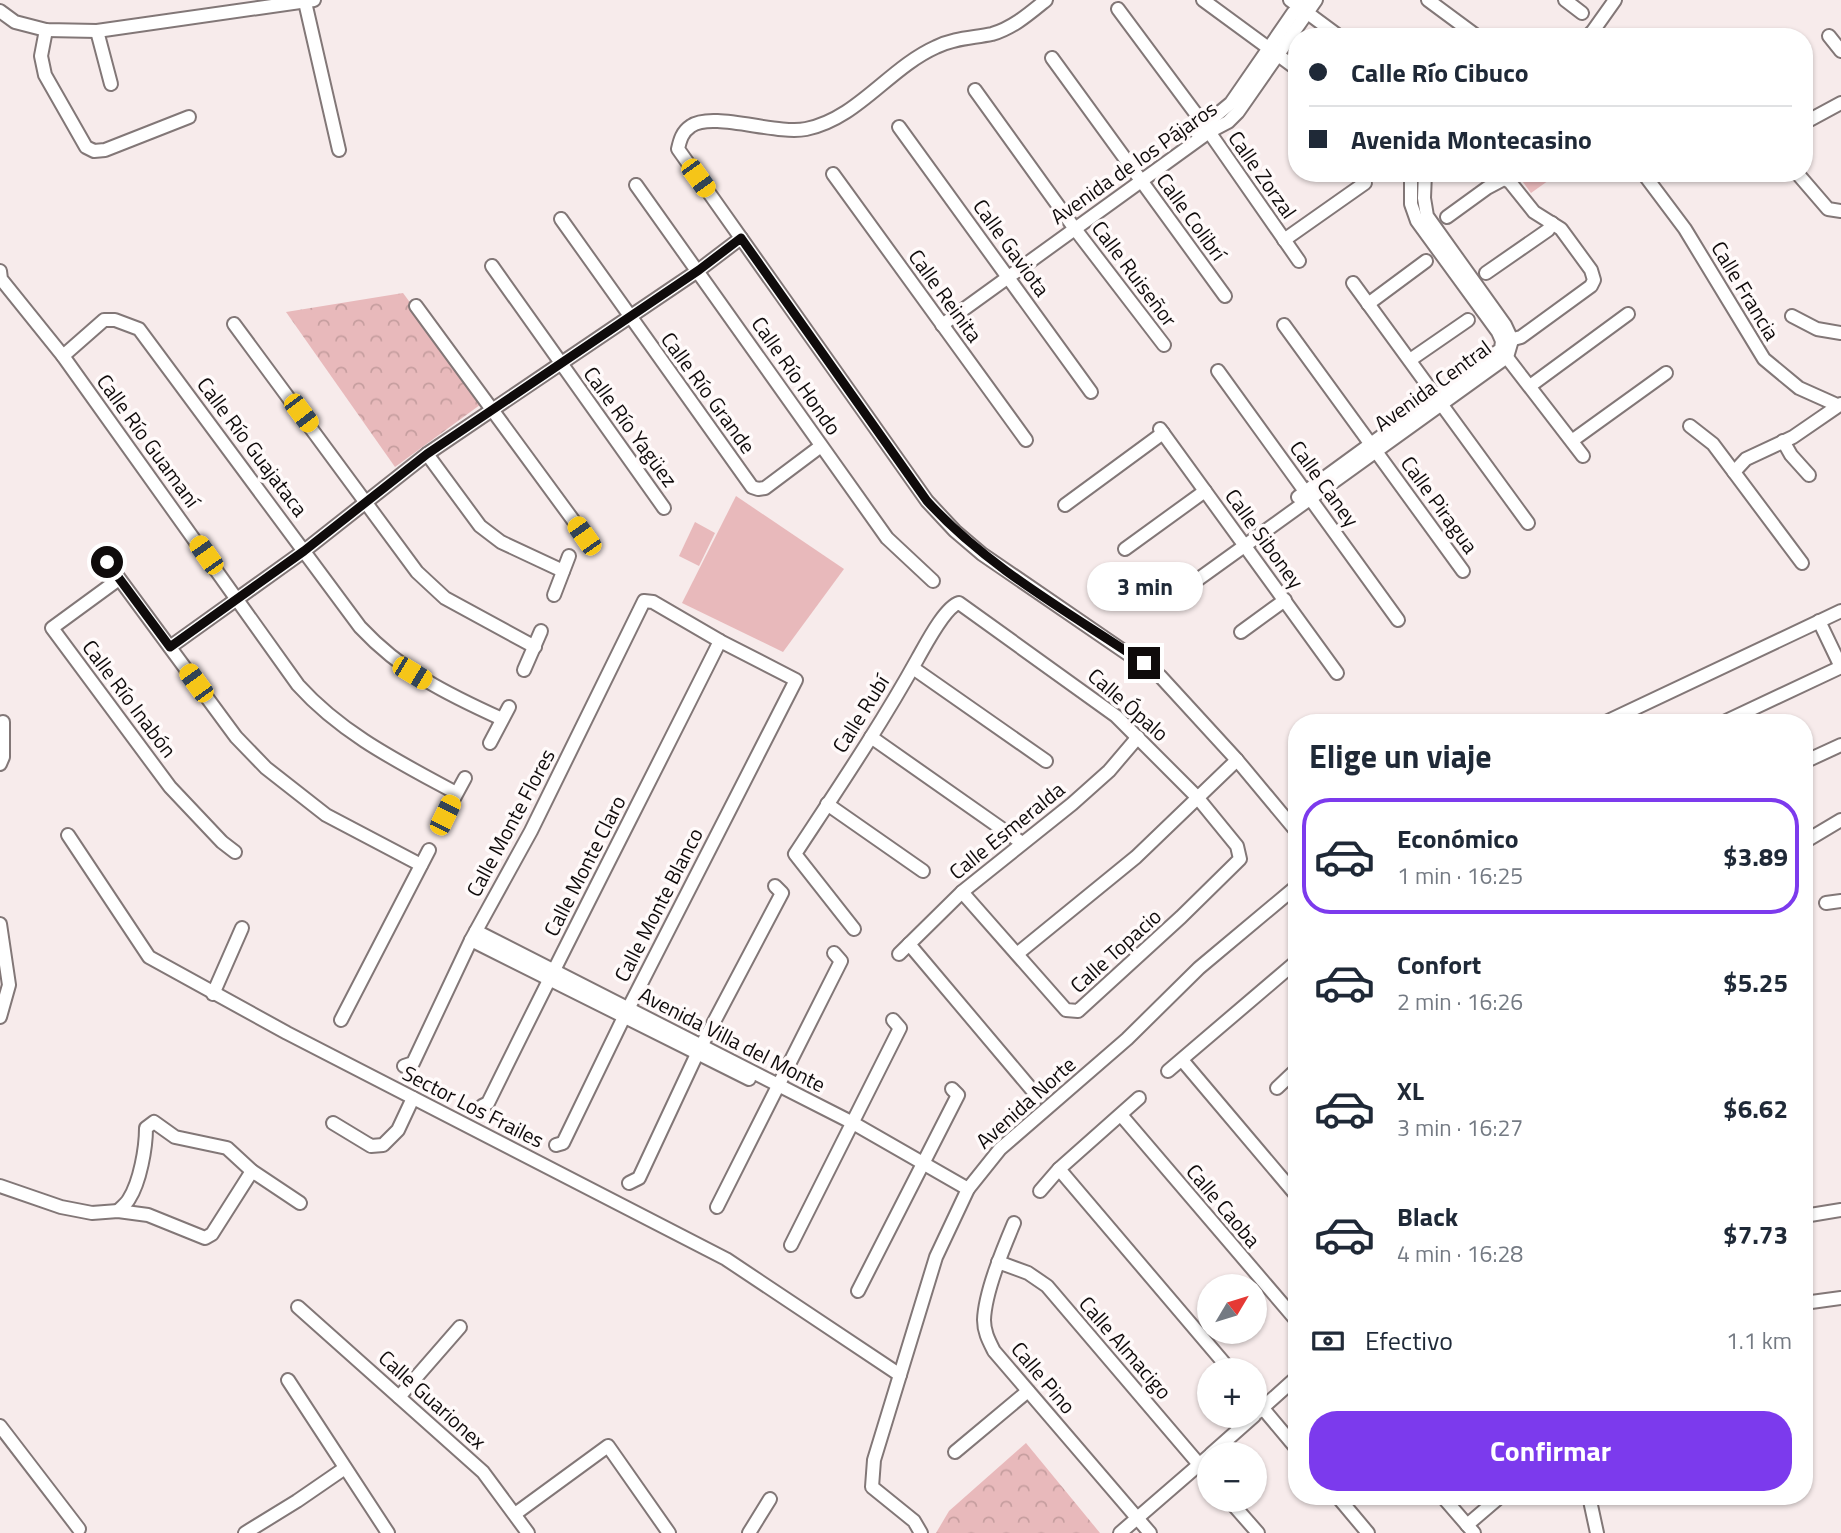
<!DOCTYPE html>
<html lang="es">
<head>
<meta charset="utf-8">
<style>
  :root { --surface:#fff; --page:#f6f6f7; --text:#1f2937; --muted:#747a83; --line:#e0e1e3; --accent:#7c3aed }
  body { margin:0; font-family:"Titillium Web",sans-serif; background:var(--page); color:var(--text); height:100vh; display:flex; flex-direction:column; font-size:26px; white-space:nowrap }
  * { box-sizing:border-box; margin:0 }
  p { font-size:23px; color:var(--muted) }
  .icon { flex:none; width:38px; height:38px; fill:none; stroke:currentColor; stroke-width:2; stroke-linecap:round; stroke-linejoin:round }
  .map { position:relative; flex:1; overflow:hidden }
  .details { position:absolute; left:1288px; top:714px; width:525px; height:791px; display:flex; flex-direction:column; background:var(--surface); border-radius:28px; box-shadow:0 2px 5px #0004 }
  .details>* { flex:none }
  .hud { position:absolute; left:1288px; top:28px; width:525px; height:154px; border-radius:28px; box-shadow:0 2px 5px #0004; display:grid; align-content:center; height:154px; padding:0 21px; background:var(--surface) }
  .needle { width:46px; rotate:52deg }
  .controls { position:absolute; left:1197px; top:1274px; display:grid; gap:14px }
  .controls a { display:grid; place-items:center; width:70px; height:70px; border-radius:50%; background:var(--surface); box-shadow:0 2px 5px #0004; font-size:35px }
  .end { position:absolute; width:32px; height:32px; margin:-16px; border:9px solid #0f0b0b; background:#fff; box-shadow:0 0 0 4px #fff }
  .from { border-radius:50% }
  .bubble { position:absolute; height:49px; border-radius:24px; background:var(--surface); box-shadow:0 2px 5px #0004; font-size:23px; font-weight:700; line-height:49px; text-align:center }
  .car { position:absolute; width:21px; height:42px; margin:-21px -10px; border-radius:9px; box-shadow:0 0 5px 2px #0007; background:linear-gradient(#f5c518 24%,#345 0 40%,#f5c518 0 76%,#345 0 86%,#f5c518 0) }
  .hud b { display:flex; align-items:center; gap:24px; height:66px; font-size:26px }
  .hud b+b { border-top:2px solid var(--line) }
  .hud i { width:18px; height:18px; background:var(--text) }
  ul { padding:0; list-style:none }
  li { display:flex; align-items:center; gap:21px; height:116px; margin:0 14px 10px; padding:0 7px; border:4px solid transparent; border-radius:28px }
  li div { flex:1 }
  li b { display:block; font-size:26px }
  li em { font-style:normal; font-weight:700 }
  li.active { border-color:var(--accent) }
  li>.icon { width:63px; height:63px; stroke-width:1.5 }
  h2 { padding:0 21px; font-size:32px; line-height:84px }
  .pay { display:flex; align-items:center; gap:18px; height:77px; padding:0 21px; font-size:26px }
  .pay p { margin-inline-start:auto }
  .action { display:flex; gap:14px; margin-top:auto; padding:14px 21px }
  .action a { flex:1; height:80px; border-radius:28px; background:var(--accent); color:#fff; font-size:28px; font-weight:700; line-height:80px; text-align:center }
  .map>svg:first-child { display:block }
  .grass { fill:#e8b9bb }
  .park { fill:url(#park-crowns) }
  .lines { fill:none; stroke-linecap:round; stroke-linejoin:round }
  .minor-casing { stroke:#827777; stroke-width:16 }
  .minor { stroke:#fff; stroke-width:12 }
  .route { stroke:#0f0b0b; stroke-width:9 }
  .labels { text-anchor:middle; stroke-width:7; stroke-linejoin:round; paint-order:stroke }
  .street-label { font-size:21px; fill:#0f0b0b; stroke:#fffafa }
</style>
</head>
<body>
<div class="map">
<svg width="1841" height="1533" viewBox="0 0 1841 1533">
  <defs>
    <pattern id="park-crowns" width="20" height="18" patternUnits="userSpaceOnUse" patternTransform="scale(1.75)"><rect width="20" height="18" fill="#e8b9bb"/><path d="M2 6a3 3 0 1 1 6 0M12 15a3 3 0 1 1 6 0" fill="none" stroke="#c69e9f"/></pattern>
  </defs>
  <rect width="100%" height="100%" fill="#f7ebeb"/>
  <g class="grass">
    <path d="M 1527,173 L 1559,173 L 1531,193 L 1520,178 Z"/>
    <path d="M 736,496 L 844,569 L 783,652 L 682,603 Z"/>
    <path d="M 695,522 L 715,533 L 699,566 L 679,556 Z"/>
  </g>
  <g class="park">
    <path d="M 403,293 L 484,402 L 395,467 L 286,312 Z"/>
    <path d="M 1026,1443 L 1100,1533 L 936,1533 L 949,1511 Z"/>
  </g>
  <g class="lines">
    <defs>
      <g id="minor">
        <path d="M 1046,0 C 1030,13 1013,28 992,34 C 973,38 954,38 936,47 C 889,68 857,119 806,129 C 776,135 712,111 691,126 C 682,132 680,140 678,149 L 927,501 L 955,531 L 982,554 L 1160,676 L 1237,760 L 1297,832"/>
        <path d="M 1203,0 L 1297,69"/>
        <path d="M 1290,0 L 1340,37"/>
        <path d="M 1428,0 L 1478,37"/>
        <path d="M 1565,0 L 1582,13"/>
        <path d="M 305,2 L 339,150"/>
        <path d="M 1118,9 L 1205,126 L 1299,261"/>
        <path d="M 0,11 L 15,22 L 46,30 L 97,31 L 314,0"/>
        <path d="M 46,30 L 41,56 L 45,75 L 86,147 L 94,151 L 105,150 L 189,117"/>
        <path d="M 97,31 L 111,84"/>
        <path d="M 1829,36 L 1841,51"/>
        <path d="M 1587,37 L 1593,31 L 1615,0"/>
        <path d="M 1052,58 L 1225,296"/>
        <path d="M 975,90 L 1075,229 L 1164,345"/>
        <path d="M 1804,123 L 1841,103"/>
        <path d="M 899,127 L 1091,392"/>
        <path d="M 1196,132 L 1231,103 L 1293,13 L 1307,0"/>
        <path d="M 1643,173 L 1685,229 L 1764,359 L 1799,388 L 1837,405"/>
        <path d="M 1797,173 L 1828,209 L 1841,211"/>
        <path d="M 833,174 L 1026,440"/>
        <path d="M 636,185 L 887,538 L 933,581"/>
        <path d="M 1447,217 L 1487,188 L 1504,179 L 1510,182 L 1534,212 L 1561,229 L 1591,270 L 1594,280 L 1591,286 L 1521,337 L 1506,341"/>
        <path d="M 561,219 L 752,487 L 758,489 L 765,488 L 821,446"/>
        <path d="M 1284,240 L 1365,183"/>
        <path d="M 492,266 L 664,508"/>
        <path d="M 0,271 L 1,279 L 63,356 L 298,685 C 342,734 399,762 456,793"/>
        <path d="M 1486,273 L 1548,230 L 1552,223"/>
        <path d="M 1353,283 L 1528,523"/>
        <path d="M 1368,304 L 1426,261"/>
        <path d="M 416,306 L 584,535"/>
        <path d="M 1792,316 L 1817,329 L 1841,333"/>
        <path d="M 234,324 L 417,572 L 445,598 L 535,647"/>
        <path d="M 942,325 L 1209,132 L 1228,122 L 1238,112 L 1316,0"/>
        <path d="M 1284,325 L 1463,571"/>
        <path d="M 1502,351 L 1583,456"/>
        <path d="M 63,356 L 104,320 L 115,320 L 139,329 L 360,627 C 402,672 447,694 502,719"/>
        <path d="M 1410,360 L 1468,320"/>
        <path d="M 1218,371 L 1398,620"/>
        <path d="M 1530,386 L 1628,314"/>
        <path d="M 1690,426 L 1713,444 L 1802,563"/>
        <path d="M 1160,429 L 1337,673"/>
        <path d="M 1573,440 L 1666,373"/>
        <path d="M 1783,441 L 1791,455 L 1809,475"/>
        <path d="M 427,454 L 480,526 L 501,542 L 563,571"/>
        <path d="M 1734,472 L 1746,459 L 1793,437 L 1841,404"/>
        <path d="M 1298,497 L 1501,349 L 1502,341 L 1498,332 L 1417,221 L 1411,204 L 1411,173"/>
        <path d="M 1065,505 L 1163,433"/>
        <path d="M 1125,549 L 1205,491"/>
        <path d="M 107,562 L 236,737 L 266,768 L 326,815 L 421,865"/>
        <path d="M 119,579 L 52,628 L 170,787 L 222,842 L 235,852"/>
        <path d="M 1186,588 L 1507,357 L 1512,340 L 1505,325 L 1427,216 L 1424,198 L 1425,173"/>
        <path d="M 554,595 L 569,556"/>
        <path d="M 1819,621 L 1841,667"/>
        <path d="M 1241,632 L 1285,600"/>
        <path d="M 170,647 L 304,551 L 427,454 L 699,270 L 741,238"/>
        <path d="M 913,668 L 1046,761"/>
        <path d="M 524,670 L 541,631"/>
        <path d="M 1604,723 L 1841,611"/>
        <path d="M 1722,723 L 1841,667"/>
        <path d="M 871,737 L 1022,843"/>
        <path d="M 490,743 L 509,707"/>
        <path d="M 1804,762 L 1841,745"/>
        <path d="M 0,764 L 3,757 L 3,722"/>
        <path d="M 827,804 L 923,871"/>
        <path d="M 445,815 L 465,778"/>
        <path d="M 68,835 L 149,957 L 287,1033 L 726,1259 L 900,1375"/>
        <path d="M 1804,842 L 1841,820"/>
        <path d="M 1826,903 L 1841,901"/>
        <path d="M 0,924 L 9,985 L 0,1017"/>
        <path d="M 854,929 L 795,854 C 837,790 881,725 918,658 C 926,644 945,607 959,603 L 1116,716 L 1197,797 L 1237,846 L 1240,859 L 1181,917 L 1078,1011 L 1066,1010 L 962,892"/>
        <path d="M 476,931 L 853,1123 L 968,1189"/>
        <path d="M 471,940 L 749,1079"/>
        <path d="M 909,944 L 1038,1097"/>
        <path d="M 899,954 L 962,892 L 1072,804 L 1109,771 L 1138,737"/>
        <path d="M 1017,954 L 1136,857 L 1237,760"/>
        <path d="M 213,994 L 242,928"/>
        <path d="M 341,1020 L 429,850"/>
        <path d="M 1182,1060 L 1297,1196"/>
        <path d="M 404,1066 L 413,1063 L 471,940 L 531,831 L 644,601 L 653,602 L 720,641 L 796,680 L 624,1017 L 563,1143 L 556,1145"/>
        <path d="M 1168,1071 L 1297,961"/>
        <path d="M 1277,1088 L 1297,1069"/>
        <path d="M 482,1106 L 488,1103 C 564,948 643,795 720,641"/>
        <path d="M 1121,1115 L 1297,1321"/>
        <path d="M 333,1123 L 371,1146 L 383,1145 L 398,1130 L 413,1098"/>
        <path d="M 1059,1169 L 1230,1370"/>
        <path d="M 629,1183 L 639,1178 L 697,1054 L 782,893 L 775,886"/>
        <path d="M 0,1186 L 61,1207 L 92,1213 L 118,1211 L 148,1215 L 205,1238 L 212,1234 L 252,1171"/>
        <path d="M 1040,1191 L 1059,1169 L 1139,1098"/>
        <path d="M 717,1207 L 841,961 L 834,953"/>
        <path d="M 118,1211 C 121,1208 127,1203 129,1199 C 140,1182 146,1148 146,1128 L 154,1122 L 175,1137 L 227,1148 L 252,1171 L 300,1203"/>
        <path d="M 1804,1216 L 1841,1210"/>
        <path d="M 1014,1223 C 1003,1249 985,1292 984,1320 C 984,1332 989,1341 994,1351 L 1150,1533"/>
        <path d="M 791,1245 L 900,1028 L 893,1020"/>
        <path d="M 998,1262 L 1028,1273 L 1047,1286 L 1209,1476"/>
        <path d="M 858,1291 L 958,1095 L 952,1089"/>
        <path d="M 1804,1303 L 1841,1298"/>
        <path d="M 298,1307 L 483,1472 L 528,1533"/>
        <path d="M 288,1380 L 388,1533"/>
        <path d="M 399,1397 L 460,1327"/>
        <path d="M 1255,1399 L 1297,1449"/>
        <path d="M 1258,1412 L 1297,1377"/>
        <path d="M 0,1426 L 79,1529"/>
        <path d="M 955,1452 L 1028,1391"/>
        <path d="M 1211,1454 L 1254,1416"/>
        <path d="M 1337,1496 L 1368,1533"/>
        <path d="M 1442,1496 L 1474,1533"/>
        <path d="M 1589,1496 L 1597,1533"/>
        <path d="M 1229,1500 L 1258,1533"/>
        <path d="M 515,1514 L 608,1446 L 669,1533"/>
        <path d="M 1467,1525 L 1501,1496"/>
        <path d="M 245,1533 L 297,1501 L 345,1468"/>
        <path d="M 749,1533 L 770,1499"/>
        <path d="M 921,1533 L 914,1521 L 872,1487 L 874,1460 L 936,1257 L 968,1189 L 1000,1149 L 1127,1039 L 1199,968 L 1297,886"/>
        <path d="M 1120,1533 L 1209,1456"/>
      </g>
    </defs>
    <use href="#minor" class="minor-casing"/>
    <use href="#minor" class="minor"/>
  </g>
  <g class="lines">
    <path class="route" d="M 107,562 L 170,647 L 304,551 L 427,454 L 699,270 L 741,238 L 927,501 C 988,568 1070,613 1144,663"/>
  </g>
  <g class="labels">
    <g class="street-label">
      <text transform="translate(1134 163) rotate(-35)" y="7">Avenida de los Pájaros</text>
      <text transform="translate(1262 175) rotate(55)" y="7">Calle Zorzal</text>
      <text transform="translate(1191 217) rotate(54)" y="7">Calle Colibrí</text>
      <text transform="translate(1011 248) rotate(54)" y="7">Calle Gaviota</text>
      <text transform="translate(1134 274) rotate(53)" y="7">Calle Ruiseñor</text>
      <text transform="translate(1745 291) rotate(59)" y="7">Calle Francia</text>
      <text transform="translate(945 296) rotate(54)" y="7">Calle Reinita</text>
      <text transform="translate(796 376) rotate(55)" y="7">Calle Río Hondo</text>
      <text transform="translate(1433 386) rotate(-36)" y="7">Avenida Central</text>
      <text transform="translate(708 393) rotate(54)" y="7">Calle Río Grande</text>
      <text transform="translate(630 427) rotate(54)" y="7">Calle Río Yagüez</text>
      <text transform="translate(148 441) rotate(54)" y="7">Calle Río Guamaní</text>
      <text transform="translate(252 447) rotate(53)" y="7">Calle Río Guajataca</text>
      <text transform="translate(1324 484) rotate(54)" y="7">Calle Caney</text>
      <text transform="translate(1439 505) rotate(54)" y="7">Calle Piragua</text>
      <text transform="translate(1264 539) rotate(54)" y="7">Calle Siboney</text>
      <text transform="translate(129 699) rotate(53)" y="7">Calle Río Inabón</text>
      <text transform="translate(1128 705) rotate(41)" y="7">Calle Ópalo</text>
      <text transform="translate(861 714) rotate(-58)" y="7">Calle Rubí</text>
      <text transform="translate(511 823) rotate(-62)" y="7">Calle Monte Flores</text>
      <text transform="translate(1007 831) rotate(-39)" y="7">Calle Esmeralda</text>
      <text transform="translate(585 866) rotate(-63)" y="7">Calle Monte Claro</text>
      <text transform="translate(659 905) rotate(-63)" y="7">Calle Monte Blanco</text>
      <text transform="translate(1116 951) rotate(-42)" y="7">Calle Topacio</text>
      <text transform="translate(732 1040) rotate(27)" y="7">Avenida Villa del Monte</text>
      <text transform="translate(1026 1103) rotate(-42)" y="7">Avenida Norte</text>
      <text transform="translate(473 1107) rotate(27)" y="7">Sector Los Frailes</text>
      <text transform="translate(1223 1206) rotate(50)" y="7">Calle Caoba</text>
      <text transform="translate(1125 1348) rotate(49)" y="7">Calle Almacigo</text>
      <text transform="translate(1043 1378) rotate(50)" y="7">Calle Pino</text>
      <text transform="translate(432 1400) rotate(42)" y="7">Calle Guarionex</text>
    </g>
  </g>
</svg>
<div class="controls">
<a><svg class="needle" viewBox="-14 -14 28 28"><path d="M0-13l5 13h-10z" fill="#e53935"/><path d="M0 13l5-13h-10z" fill="#747a83"/></svg></a>
<a>+</a>
<a>−</a>
</div>
<i class="end from" style="left:107px;top:562px"></i>
<i class="end" style="left:1144px;top:663px"></i>
<div class="bubble" style="left:1087px;top:562px;width:116px">3 min</div>
<i class="car" style="left:698px;top:178px;rotate:144deg"></i>
<i class="car" style="left:301px;top:413px;rotate:143deg"></i>
<i class="car" style="left:584px;top:536px;rotate:325deg"></i>
<i class="car" style="left:206px;top:555px;rotate:325deg"></i>
<i class="car" style="left:412px;top:673px;rotate:121deg"></i>
<i class="car" style="left:196px;top:683px;rotate:324deg"></i>
<i class="car" style="left:445px;top:815px;rotate:26deg"></i>
<div class="hud">
<b><i class="from"></i>Calle Río Cibuco</b>
<b><i></i>Avenida Montecasino</b>
</div>
<section class="details">
<h2>Elige un viaje</h2>
<ul>
<li class="active"><svg class="icon" aria-label="car" viewBox="0 0 24 24"><path d="M5 17H2v-5l4-1 3-4h7l3 4 3 1v5h-3M9 17h6M6 11h13"/><circle cx="7" cy="17" r="2"/><circle cx="17" cy="17" r="2"/></svg><div><b>Económico</b><p>1 min · 16:25</p></div><em>$3.89</em></li>
<li><svg class="icon" aria-label="car" viewBox="0 0 24 24"><path d="M5 17H2v-5l4-1 3-4h7l3 4 3 1v5h-3M9 17h6M6 11h13"/><circle cx="7" cy="17" r="2"/><circle cx="17" cy="17" r="2"/></svg><div><b>Confort</b><p>2 min · 16:26</p></div><em>$5.25</em></li>
<li><svg class="icon" aria-label="car" viewBox="0 0 24 24"><path d="M5 17H2v-5l4-1 3-4h7l3 4 3 1v5h-3M9 17h6M6 11h13"/><circle cx="7" cy="17" r="2"/><circle cx="17" cy="17" r="2"/></svg><div><b>XL</b><p>3 min · 16:27</p></div><em>$6.62</em></li>
<li><svg class="icon" aria-label="car" viewBox="0 0 24 24"><path d="M5 17H2v-5l4-1 3-4h7l3 4 3 1v5h-3M9 17h6M6 11h13"/><circle cx="7" cy="17" r="2"/><circle cx="17" cy="17" r="2"/></svg><div><b>Black</b><p>4 min · 16:28</p></div><em>$7.73</em></li>
</ul>
<div class="pay"><svg class="icon" aria-label="cash" viewBox="0 0 24 24"><path d="M3 7h18v10H3z"/><circle cx="12" cy="12" r="2"/></svg>Efectivo<p>1.1 km</p></div>
<div class="action"><a>Confirmar</a></div>
</section>
</div>
</body>
</html>
